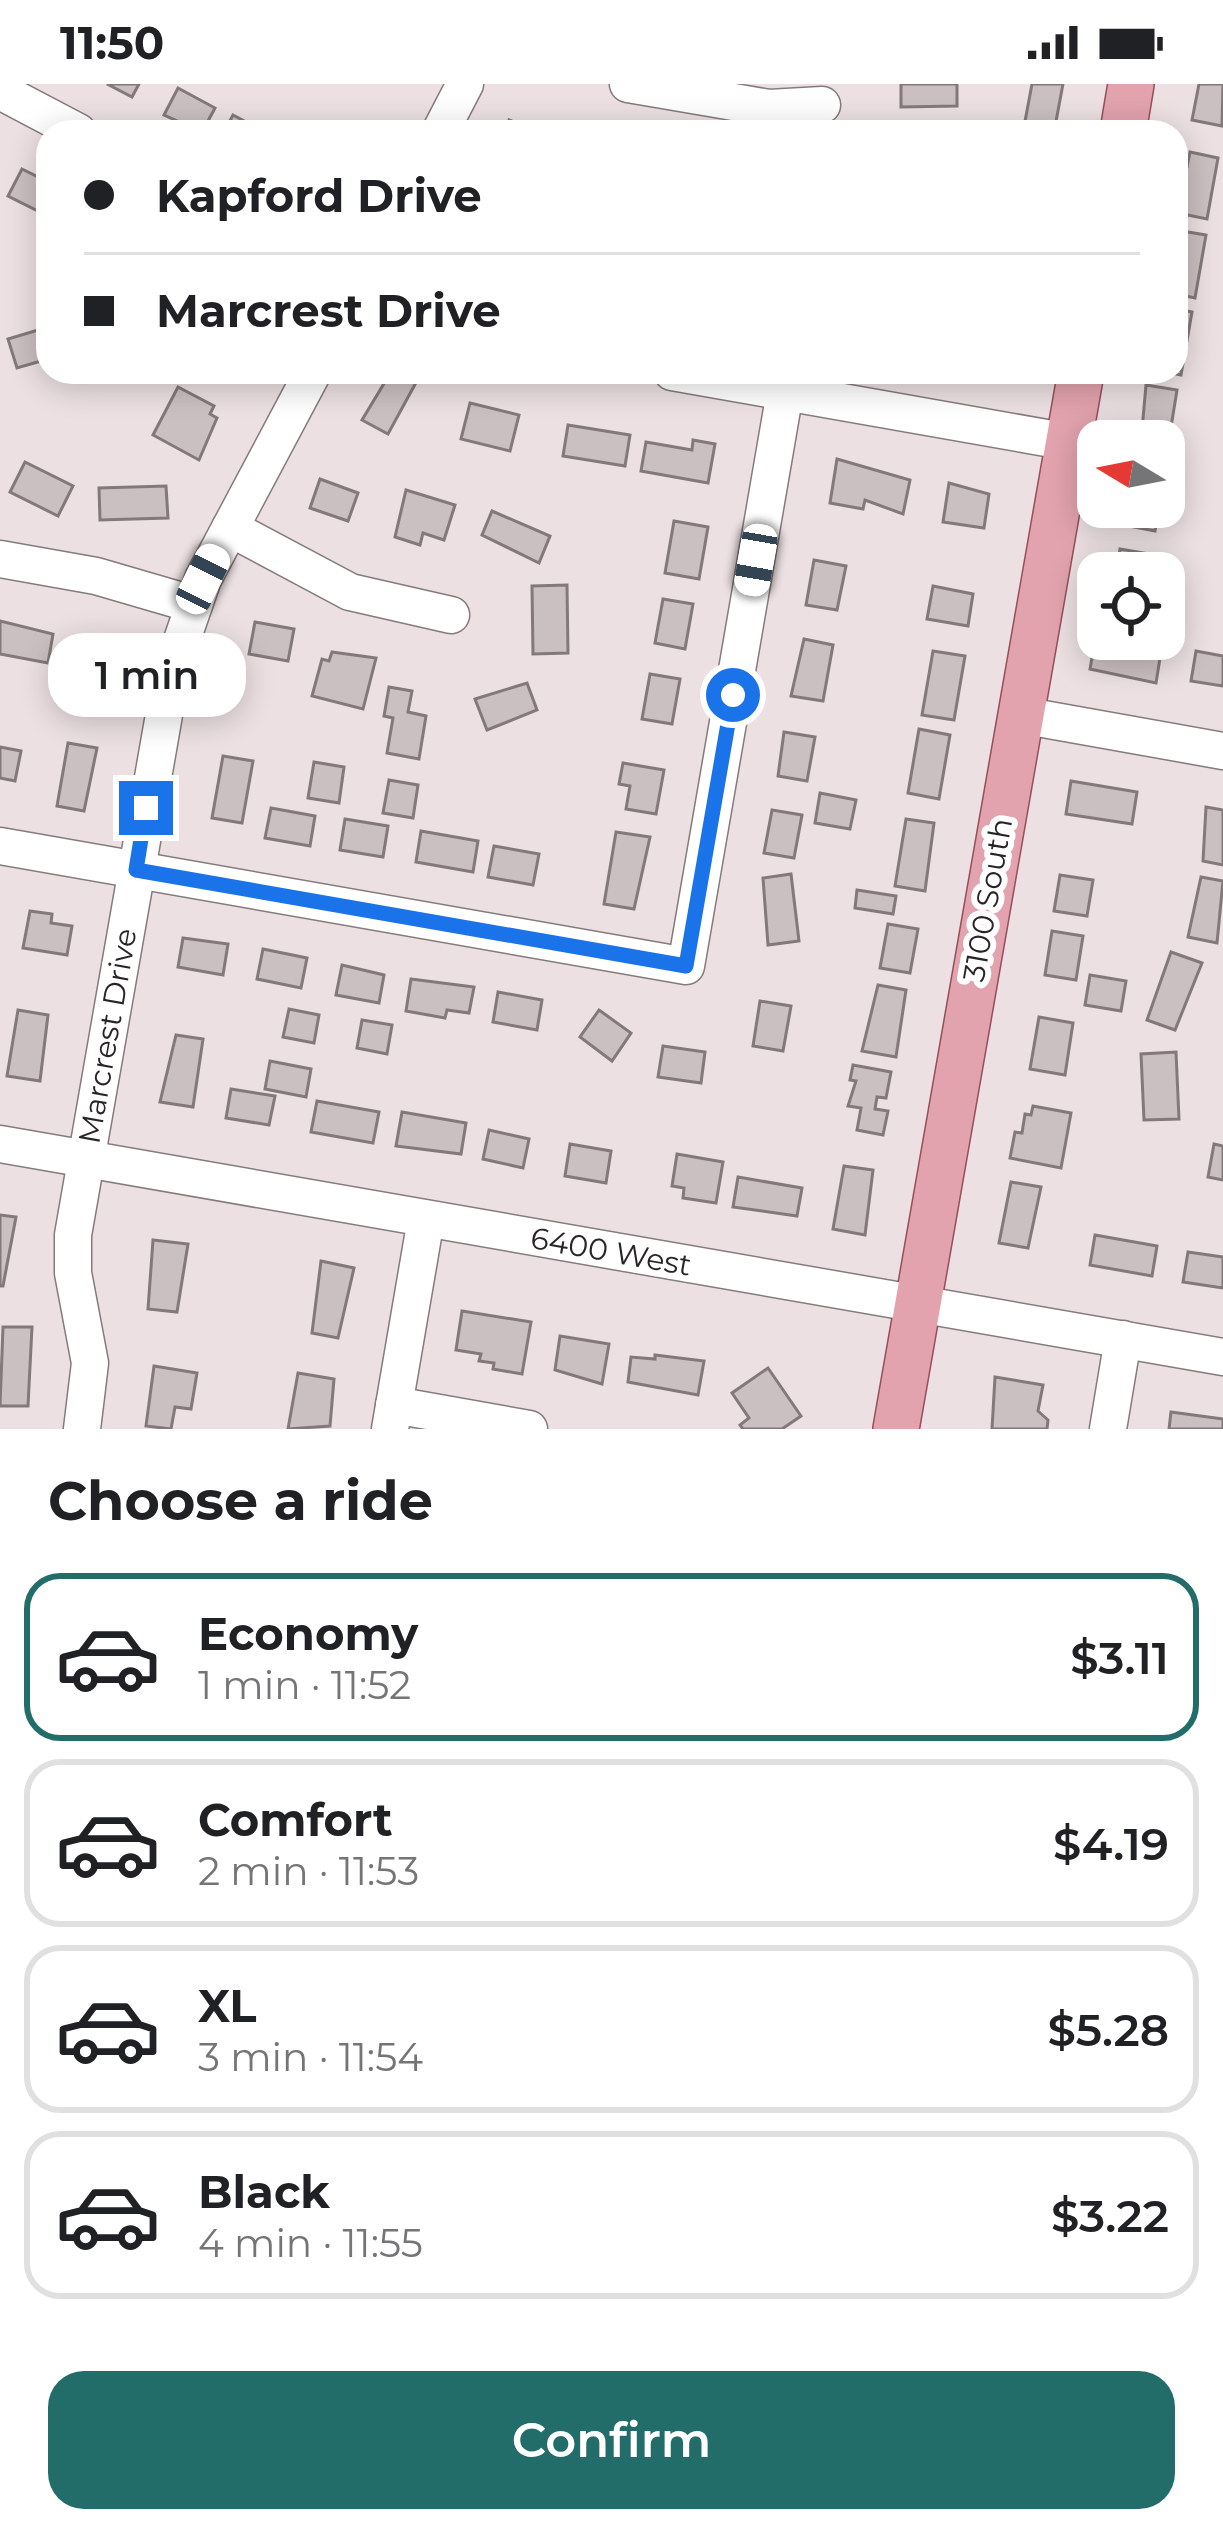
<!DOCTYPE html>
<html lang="en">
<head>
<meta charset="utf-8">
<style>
  :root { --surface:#fff; --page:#f6f6f6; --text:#202124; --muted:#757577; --line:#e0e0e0; --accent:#226d69 }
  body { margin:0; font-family:Montserrat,sans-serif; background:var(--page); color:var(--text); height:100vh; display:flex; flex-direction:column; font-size:45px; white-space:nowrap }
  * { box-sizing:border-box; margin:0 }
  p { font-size:39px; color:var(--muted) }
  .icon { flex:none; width:66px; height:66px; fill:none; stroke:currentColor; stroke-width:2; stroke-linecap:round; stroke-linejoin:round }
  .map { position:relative; height:1345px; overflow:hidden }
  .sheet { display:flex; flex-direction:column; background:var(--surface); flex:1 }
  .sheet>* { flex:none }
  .guide { position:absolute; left:36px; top:36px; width:1152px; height:264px; border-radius:36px; box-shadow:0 6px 30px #0003; display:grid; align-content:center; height:264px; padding:0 48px; background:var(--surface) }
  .needle { width:78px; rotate:280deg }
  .buttons { position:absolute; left:1077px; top:336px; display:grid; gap:24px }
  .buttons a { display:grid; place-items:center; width:108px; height:108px; border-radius:24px; background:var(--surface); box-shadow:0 6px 30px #0003; font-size:60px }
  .end { position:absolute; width:54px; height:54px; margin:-27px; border:15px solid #1a73e8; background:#fff; box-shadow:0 0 0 6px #fff }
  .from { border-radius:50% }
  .bubble { position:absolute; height:84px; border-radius:36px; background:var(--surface); box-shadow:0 6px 30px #0003; font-size:39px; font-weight:600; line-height:84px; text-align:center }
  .car { position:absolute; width:36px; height:72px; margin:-36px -18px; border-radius:15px; box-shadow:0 0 9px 3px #0007; background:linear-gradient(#fff 24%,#345 0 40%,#fff 0 76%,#345 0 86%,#fff 0) }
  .guide b { display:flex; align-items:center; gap:42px; height:114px; font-size:45px }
  .guide b+b { border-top:3px solid var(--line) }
  .guide i { width:30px; height:30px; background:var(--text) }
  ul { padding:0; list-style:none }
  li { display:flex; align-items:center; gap:36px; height:168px; margin:0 24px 18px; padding:0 24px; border:6px solid var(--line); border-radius:36px }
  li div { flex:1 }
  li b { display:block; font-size:45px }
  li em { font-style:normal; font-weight:600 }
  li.current { border-color:var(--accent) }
  li>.icon { width:108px; height:108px; stroke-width:1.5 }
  h2 { padding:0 48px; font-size:54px; line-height:144px }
  .cta { display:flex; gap:24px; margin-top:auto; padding:24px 48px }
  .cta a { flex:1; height:138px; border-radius:36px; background:var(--accent); color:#fff; font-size:48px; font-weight:600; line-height:138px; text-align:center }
  .status { display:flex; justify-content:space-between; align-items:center; height:84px; padding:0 60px; background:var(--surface); direction:ltr }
  .status svg { height:33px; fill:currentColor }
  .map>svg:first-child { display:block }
  .building { fill:#cbc0c1; stroke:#83797a; stroke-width:3 }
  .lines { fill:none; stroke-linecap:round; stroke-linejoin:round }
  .minor-casing { stroke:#857b7c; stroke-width:39 }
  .major-casing { stroke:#954f5b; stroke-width:48 }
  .minor { stroke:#fff; stroke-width:36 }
  .major { stroke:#e2a3ae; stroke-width:45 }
  .route { stroke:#1a73e8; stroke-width:15 }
  .labels { text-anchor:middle; stroke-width:12; stroke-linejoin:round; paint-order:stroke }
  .street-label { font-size:30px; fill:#292525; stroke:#fff }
</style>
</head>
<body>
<div class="status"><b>11:50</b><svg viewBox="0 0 49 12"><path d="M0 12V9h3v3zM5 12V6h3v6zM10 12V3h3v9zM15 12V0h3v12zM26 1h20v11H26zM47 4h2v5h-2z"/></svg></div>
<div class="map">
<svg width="1223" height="1345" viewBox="0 0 1223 1345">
  <rect width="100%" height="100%" fill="#ece0e2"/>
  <g class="building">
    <path d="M 107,0 L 139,0 L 132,13 Z"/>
    <path d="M 901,0 L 957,0 L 957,22 L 901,23 Z"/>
    <path d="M 1032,0 L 1063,0 L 1054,48 L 1023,48 Z"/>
    <path d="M 1199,0 L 1223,0 L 1222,42 L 1192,36 Z"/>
    <path d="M 178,4 L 215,24 L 202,48 L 164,31 Z"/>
    <path d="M 233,31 L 265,48 L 224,48 Z"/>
    <path d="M 509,36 L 537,48 L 504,48 Z"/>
    <path d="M 1190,68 L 1218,74 L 1207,135 L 1178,129 Z"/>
    <path d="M 22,85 L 48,98 L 48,132 L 8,112 Z"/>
    <path d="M 1176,146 L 1206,151 L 1195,214 L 1176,210 Z"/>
    <path d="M 1176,225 L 1192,228 L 1181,291 L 1165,288 L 1176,288 Z"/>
    <path d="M 48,243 L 48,275 L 17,284 L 8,255 Z"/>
    <path d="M 391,288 L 419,293 L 388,350 L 362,336 Z"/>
    <path d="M 1146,301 L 1177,306 L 1167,368 L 1164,357 L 1141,357 Z"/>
    <path d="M 178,303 L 214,322 L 210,330 L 217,334 L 199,376 L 153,351 Z"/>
    <path d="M 470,319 L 519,331 L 510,367 L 461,355 Z"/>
    <path d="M 568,341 L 630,351 L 625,382 L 563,372 Z"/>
    <path d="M 693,356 L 715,360 L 708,399 L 641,387 L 646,358 L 692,366 Z"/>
    <path d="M 837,375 L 910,396 L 903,430 L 865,416 L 863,425 L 830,419 Z"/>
    <path d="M 25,378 L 73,402 L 58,432 L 10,408 Z"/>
    <path d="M 320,395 L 358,409 L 348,437 L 310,424 Z"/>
    <path d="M 949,399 L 989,410 L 984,444 L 943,438 Z"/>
    <path d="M 166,402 L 168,434 L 100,436 L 99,404 Z"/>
    <path d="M 406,406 L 455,421 L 444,456 L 423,449 L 420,461 L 395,453 Z"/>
    <path d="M 1127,423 L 1159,423 L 1155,447 L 1124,441 Z"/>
    <path d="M 492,427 L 550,452 L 539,479 L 482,451 Z"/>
    <path d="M 674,437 L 708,443 L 699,495 L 665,489 Z"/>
    <path d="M 1120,465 L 1155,471 L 1152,489 L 1116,489 Z"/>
    <path d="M 814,476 L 846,482 L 837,526 L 806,521 Z"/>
    <path d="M 567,501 L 568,569 L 533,570 L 532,502 Z"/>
    <path d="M 933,502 L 973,510 L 968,542 L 927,535 Z"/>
    <path d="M 663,515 L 693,520 L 685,565 L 655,559 Z"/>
    <path d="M 0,537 L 53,550 L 48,579 L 0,570 Z"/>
    <path d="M 255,538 L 294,545 L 288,577 L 249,570 Z"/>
    <path d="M 804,555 L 833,561 L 823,617 L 791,612 Z"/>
    <path d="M 1095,557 L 1161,568 L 1156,599 L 1090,585 Z"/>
    <path d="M 83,560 L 112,566 L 100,628 L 71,622 Z"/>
    <path d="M 933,567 L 965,572 L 954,636 L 922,631 Z"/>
    <path d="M 1196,567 L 1223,572 L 1223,602 L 1191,597 Z"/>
    <path d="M 332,568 L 376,574 L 363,625 L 312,612 L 322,575 L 329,577 Z"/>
    <path d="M 650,590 L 680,595 L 672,640 L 642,635 Z"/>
    <path d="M 527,599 L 537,626 L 487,646 L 475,615 Z"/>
    <path d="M 389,603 L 412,607 L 408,628 L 426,632 L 419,675 L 387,669 L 393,634 L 384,632 Z"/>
    <path d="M 919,645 L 950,651 L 939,715 L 908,709 Z"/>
    <path d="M 784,648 L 815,653 L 807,697 L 778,692 Z"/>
    <path d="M 68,659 L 97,664 L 84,727 L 57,722 Z"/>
    <path d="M 0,663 L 21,667 L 15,697 L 0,694 Z"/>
    <path d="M 223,672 L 253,677 L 242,739 L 212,734 Z"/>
    <path d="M 314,678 L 344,683 L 339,719 L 308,714 Z"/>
    <path d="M 623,679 L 664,686 L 656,730 L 626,725 L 630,702 L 619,700 Z"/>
    <path d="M 389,696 L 418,701 L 413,734 L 383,729 Z"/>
    <path d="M 1071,697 L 1137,708 L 1132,740 L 1066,730 Z"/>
    <path d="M 820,709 L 856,716 L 850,745 L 815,739 Z"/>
    <path d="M 1206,723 L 1223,726 L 1223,781 L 1203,777 Z"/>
    <path d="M 271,724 L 315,732 L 310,762 L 265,754 Z"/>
    <path d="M 772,726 L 802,731 L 794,774 L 764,769 Z"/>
    <path d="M 345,735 L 388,742 L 383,773 L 340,766 Z"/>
    <path d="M 906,735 L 934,739 L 925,807 L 895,802 Z"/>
    <path d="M 421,747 L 478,757 L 473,788 L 416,778 Z"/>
    <path d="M 616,748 L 650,753 L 634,825 L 604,820 Z"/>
    <path d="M 494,762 L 539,770 L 533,801 L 488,793 Z"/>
    <path d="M 791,790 L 799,857 L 768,861 L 763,794 Z"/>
    <path d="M 1060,791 L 1093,796 L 1087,832 L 1054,827 Z"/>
    <path d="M 1201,793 L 1223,797 L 1217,859 L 1188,853 Z"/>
    <path d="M 857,806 L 896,812 L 893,830 L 855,824 Z"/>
    <path d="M 30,827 L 52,830 L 51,839 L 72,842 L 67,871 L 23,864 Z"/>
    <path d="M 888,840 L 918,845 L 910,889 L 880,884 Z"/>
    <path d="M 1052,847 L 1083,852 L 1076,896 L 1045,891 Z"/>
    <path d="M 183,854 L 228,860 L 223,891 L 178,883 Z"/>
    <path d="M 263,865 L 307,874 L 301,904 L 257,895 Z"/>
    <path d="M 1171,868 L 1202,879 L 1175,946 L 1147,936 Z"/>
    <path d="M 342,881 L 384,891 L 379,919 L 336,911 Z"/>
    <path d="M 1090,891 L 1126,897 L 1121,927 L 1085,921 Z"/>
    <path d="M 411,895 L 474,903 L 469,929 L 447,926 L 445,934 L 406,927 Z"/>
    <path d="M 878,901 L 906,906 L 896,973 L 862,967 Z"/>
    <path d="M 498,908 L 542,916 L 537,946 L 493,938 Z"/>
    <path d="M 760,917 L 791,922 L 783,967 L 753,962 Z"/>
    <path d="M 289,925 L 319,931 L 314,959 L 283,953 Z"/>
    <path d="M 18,926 L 48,931 L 40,997 L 7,992 Z"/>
    <path d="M 599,926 L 631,949 L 612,977 L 580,953 Z"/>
    <path d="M 1039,933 L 1073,939 L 1065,991 L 1030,985 Z"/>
    <path d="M 362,936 L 392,941 L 387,970 L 357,964 Z"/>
    <path d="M 176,951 L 203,955 L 193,1023 L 160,1018 Z"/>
    <path d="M 663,962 L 705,968 L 701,999 L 658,993 Z"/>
    <path d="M 1176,968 L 1179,1035 L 1144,1036 L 1141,970 Z"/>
    <path d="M 270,977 L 311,985 L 306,1013 L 265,1005 Z"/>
    <path d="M 853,981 L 891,988 L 886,1014 L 877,1013 L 875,1025 L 888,1027 L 883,1051 L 857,1046 L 861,1024 L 848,1022 L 856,997 L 850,996 Z"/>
    <path d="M 231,1005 L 275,1012 L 269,1041 L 226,1034 Z"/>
    <path d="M 317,1017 L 379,1028 L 373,1059 L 311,1048 Z"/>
    <path d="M 1033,1022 L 1071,1029 L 1061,1084 L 1010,1074 L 1015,1048 L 1022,1049 L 1025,1030 L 1031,1031 Z"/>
    <path d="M 402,1028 L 466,1039 L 461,1070 L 396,1062 Z"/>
    <path d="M 489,1046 L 529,1055 L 523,1084 L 483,1075 Z"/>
    <path d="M 570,1060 L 611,1067 L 606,1099 L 565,1092 Z"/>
    <path d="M 1214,1060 L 1223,1062 L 1223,1096 L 1208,1093 Z"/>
    <path d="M 677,1070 L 723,1078 L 716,1119 L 683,1114 L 684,1104 L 672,1102 Z"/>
    <path d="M 844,1082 L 873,1086 L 865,1151 L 833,1145 Z"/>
    <path d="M 738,1093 L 802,1104 L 797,1132 L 733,1123 Z"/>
    <path d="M 1011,1098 L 1041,1103 L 1028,1164 L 999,1159 Z"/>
    <path d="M 0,1131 L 16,1133 L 3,1202 L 0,1202 Z"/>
    <path d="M 1095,1151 L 1157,1162 L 1152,1192 L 1090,1181 Z"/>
    <path d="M 153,1156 L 188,1160 L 177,1228 L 148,1225 Z"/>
    <path d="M 1188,1168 L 1223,1173 L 1223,1204 L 1183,1198 Z"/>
    <path d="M 321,1177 L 354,1184 L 338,1254 L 312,1249 Z"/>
    <path d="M 462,1227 L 531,1238 L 522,1290 L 493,1285 L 494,1279 L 479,1277 L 481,1270 L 456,1266 Z"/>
    <path d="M 3,1243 L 32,1243 L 28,1322 L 0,1322 Z"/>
    <path d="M 560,1252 L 609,1260 L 602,1300 L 555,1286 Z"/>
    <path d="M 655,1271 L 704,1277 L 698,1311 L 628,1298 L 631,1273 L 655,1275 Z"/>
    <path d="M 154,1282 L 197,1289 L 191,1325 L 175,1323 L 171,1345 L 146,1342 Z"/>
    <path d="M 768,1284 L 801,1332 L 782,1345 L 743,1345 L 740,1341 L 749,1334 L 732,1309 Z"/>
    <path d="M 298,1289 L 334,1295 L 330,1342 L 288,1345 Z"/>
    <path d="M 995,1293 L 1043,1301 L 1038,1327 L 1048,1336 L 1047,1345 L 992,1345 Z"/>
    <path d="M 1171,1328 L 1223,1335 L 1223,1345 L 1169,1345 Z"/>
  </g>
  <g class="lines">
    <defs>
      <g id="minor">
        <path d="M 628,0 L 769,24 L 822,21"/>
        <path d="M 0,7 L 78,48"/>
        <path d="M 440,48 L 465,0"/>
        <path d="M 672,288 L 1069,358"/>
        <path d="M 230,444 L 350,508 L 451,531"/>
        <path d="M 0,475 L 96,492 L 192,520"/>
        <path d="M 1021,631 L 1223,667"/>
        <path d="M 0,762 L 686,882 L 785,308"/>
        <path d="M 0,1060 L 1223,1273"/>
        <path d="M 394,1321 L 529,1345"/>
        <path d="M 82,1345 L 90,1279 L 73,1189 L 73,1151 L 172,585 L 203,495 L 313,288"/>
        <path d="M 390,1345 L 426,1135"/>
        <path d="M 1108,1345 L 1123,1255"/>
      </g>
      <g id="major">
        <path d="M 1123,48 L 1131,0"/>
        <path d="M 896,1345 L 1081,288"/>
      </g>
    </defs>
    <use href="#minor" class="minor-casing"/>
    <use href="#major" class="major-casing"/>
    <use href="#minor" class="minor"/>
    <use href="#major" class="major"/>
  </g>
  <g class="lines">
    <path class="route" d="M 146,724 L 136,786 L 686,882 L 733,611"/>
  </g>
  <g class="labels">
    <g class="street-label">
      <text transform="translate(988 816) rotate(-80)" y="10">3100 South</text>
      <text transform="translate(108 952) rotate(-80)" y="10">Marcrest Drive</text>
      <text transform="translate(611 1168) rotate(10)" y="10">6400 West</text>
    </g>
  </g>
</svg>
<div class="buttons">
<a><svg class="needle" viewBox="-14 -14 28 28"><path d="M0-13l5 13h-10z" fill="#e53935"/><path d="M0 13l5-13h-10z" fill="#757577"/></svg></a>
<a><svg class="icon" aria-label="locate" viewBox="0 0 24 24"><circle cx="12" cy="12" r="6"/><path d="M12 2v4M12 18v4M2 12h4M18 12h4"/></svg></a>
</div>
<i class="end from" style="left:733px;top:611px"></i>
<i class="end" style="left:146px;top:724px"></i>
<div class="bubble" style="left:48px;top:549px;width:198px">1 min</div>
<i class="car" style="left:756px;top:476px;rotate:190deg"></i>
<i class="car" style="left:203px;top:495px;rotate:26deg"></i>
<div class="guide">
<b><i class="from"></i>Kapford Drive</b>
<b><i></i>Marcrest Drive</b>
</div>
</div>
<section class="sheet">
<h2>Choose a ride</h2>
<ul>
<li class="current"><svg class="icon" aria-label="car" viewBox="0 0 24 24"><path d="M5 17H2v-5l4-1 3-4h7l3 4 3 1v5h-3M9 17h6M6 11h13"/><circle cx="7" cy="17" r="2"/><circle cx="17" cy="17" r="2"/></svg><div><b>Economy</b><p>1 min · 11:52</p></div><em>$3.11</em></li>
<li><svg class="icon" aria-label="car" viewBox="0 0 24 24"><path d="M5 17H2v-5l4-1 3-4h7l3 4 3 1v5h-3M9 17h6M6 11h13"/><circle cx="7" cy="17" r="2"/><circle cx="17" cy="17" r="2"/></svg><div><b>Comfort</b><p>2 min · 11:53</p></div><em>$4.19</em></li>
<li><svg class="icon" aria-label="car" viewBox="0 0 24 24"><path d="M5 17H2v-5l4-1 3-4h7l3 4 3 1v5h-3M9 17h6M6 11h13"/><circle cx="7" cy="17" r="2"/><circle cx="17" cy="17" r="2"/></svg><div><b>XL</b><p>3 min · 11:54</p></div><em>$5.28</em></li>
<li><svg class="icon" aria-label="car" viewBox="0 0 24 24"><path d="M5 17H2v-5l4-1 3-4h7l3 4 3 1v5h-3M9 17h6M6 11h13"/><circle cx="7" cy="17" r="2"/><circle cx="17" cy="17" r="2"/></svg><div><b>Black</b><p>4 min · 11:55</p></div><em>$3.22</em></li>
</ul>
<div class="cta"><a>Confirm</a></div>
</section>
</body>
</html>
